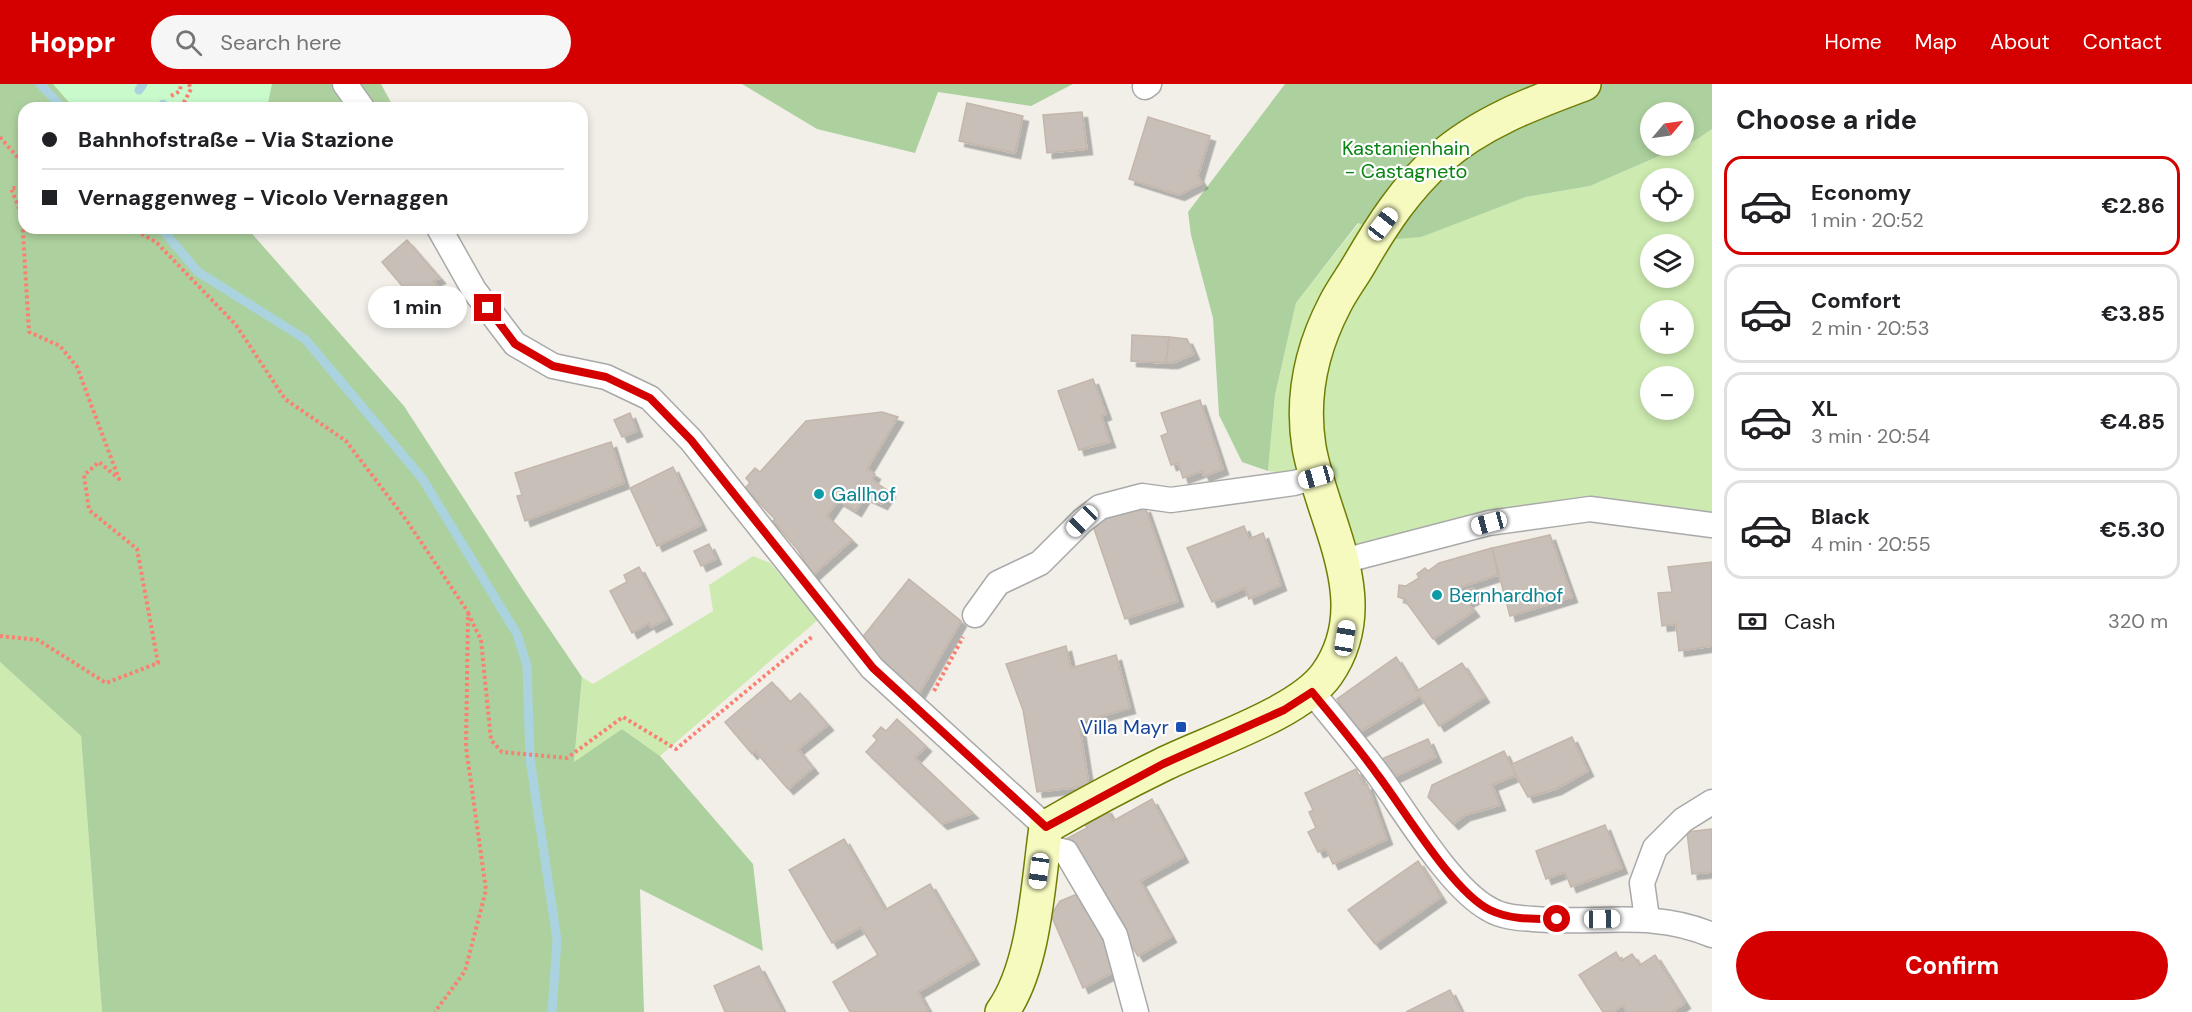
<!DOCTYPE html>
<html lang="en">
<head>
<meta charset="utf-8">
<style>
  :root { --surface:#fff; --page:#f6f6f6; --text:#202124; --muted:#757577; --line:#e0e0e0; --accent:#d40000 }
  body { margin:0; font-family:"DM Sans",sans-serif; background:var(--page); color:var(--text); height:100vh; display:flex; flex-direction:column; font-size:22px; white-space:nowrap }
  * { box-sizing:border-box; margin:0 }
  p { font-size:20px; color:var(--muted) }
  .icon { flex:none; width:33px; height:33px; fill:none; stroke:currentColor; stroke-width:2; stroke-linecap:round; stroke-linejoin:round }
  .map { position:relative; flex:1; overflow:hidden }
  .side { display:flex; flex-direction:column; background:var(--surface); width:480px }
  .side>* { flex:none }
  .banner { position:absolute; left:18px; top:18px; width:570px; height:132px; border-radius:18px; box-shadow:0 3px 9px #0003; display:grid; align-content:center; height:132px; padding:0 24px; background:var(--surface) }
  .needle { width:39px; rotate:61deg }
  .buttons { position:absolute; left:1640px; top:18px; display:grid; gap:12px }
  .buttons a { display:grid; place-items:center; width:54px; height:54px; border-radius:50%; background:var(--surface); box-shadow:0 3px 9px #0003; font-size:30px }
  .end { position:absolute; width:27px; height:27px; margin:-14px; border:8px solid #d40000; background:#fff; box-shadow:0 0 0 3px #fff }
  .from { border-radius:50% }
  .bubble { position:absolute; height:42px; border-radius:21px; background:var(--surface); box-shadow:0 3px 9px #0003; font-size:20px; font-weight:700; line-height:42px; text-align:center }
  .car { position:absolute; width:18px; height:36px; margin:-18px -9px; border-radius:8px; box-shadow:0 0 4px 2px #0007; background:linear-gradient(#fff 24%,#345 0 40%,#fff 0 76%,#345 0 86%,#fff 0) }
  .banner b { display:flex; align-items:center; gap:21px; height:57px; font-size:22px }
  .banner b+b { border-top:2px solid var(--line) }
  .banner i { width:15px; height:15px; background:var(--text) }
  ul { padding:0; list-style:none }
  li { display:flex; align-items:center; gap:18px; height:99px; margin:0 12px 9px; padding:0 12px; border:3px solid var(--line); border-radius:18px }
  li div { flex:1 }
  li b { display:block; font-size:22px }
  li em { font-style:normal; font-weight:700 }
  li.on { border-color:var(--accent) }
  li>.icon { width:54px; height:54px; stroke-width:1.5 }
  h2 { padding:0 24px; font-size:27px; line-height:72px }
  .pay { display:flex; align-items:center; gap:15px; height:66px; padding:0 24px; font-size:22px }
  .pay p { margin-inline-start:auto }
  .primary-button { display:flex; gap:12px; margin-top:auto; padding:12px 24px }
  .primary-button a { flex:1; height:69px; border-radius:36px; background:var(--accent); color:#fff; font-size:24px; font-weight:700; line-height:69px; text-align:center }
  header { display:flex; align-items:center; gap:36px; box-sizing:border-box; height:84px; padding:0 30px; background:var(--accent); color:#fff }
  header strong { font-size:28px }
  nav { display:flex; gap:33px; margin-inline-start:auto; font-size:21px }
  .search { width:420px; height:54px; background:var(--page); display:flex; align-items:center; gap:15px; box-sizing:border-box; padding:0 21px; border-radius:33px; color:var(--muted); font-size:22px }
  main { display:flex; flex:1; min-height:0 }
  .map>svg:first-child { display:block }
  .grass { fill:#cdebb0; fill-rule:evenodd }
  .forest { fill:#add19e; fill-rule:evenodd }
  .park { fill:#c8facc }
  .lines { fill:none; stroke-linecap:round; stroke-linejoin:round }
  .stream { stroke:#aad3df; stroke-width:9 }
  .building { fill:#c7bfb8; stroke:#c4b6ab; stroke-width:1.5; filter:url(#shadow) }
  .street-casing { stroke:#a9a9a9; stroke-width:27 }
  .secondary-casing { stroke:#707d05; stroke-width:36 }
  .path { stroke:#fa8072; stroke-width:4; stroke-dasharray:3 3; stroke-linecap:butt }
  .street { stroke:#fff; stroke-width:24 }
  .secondary { stroke:#f7fabf; stroke-width:33 }
  .route { stroke:#d40000; stroke-width:8 }
  .culture-dot { fill:#0f9aa8; stroke:#fff; stroke-width:2 }
  .transit-dot { fill:#1a4fb4; stroke:#fff; stroke-width:2 }
  .labels { text-anchor:middle; stroke-width:4.5; stroke-linejoin:round; paint-order:stroke }
  .park-label { font-size:20px; fill:#0c8416; stroke:#fff }
  .culture-label { font-size:20px; fill:#0d838f; stroke:#fff; text-anchor:start }
  .transit-label { font-size:20px; fill:#164399; stroke:#fff; text-anchor:end }
</style>
</head>
<body>
<header>
<strong>Hoppr</strong>
<div class="search"><svg class="icon" aria-label="search" viewBox="0 0 24 24"><circle cx="10" cy="10" r="6"/><path d="M15 15l6 6"/></svg>Search here</div>
<nav><a>Home</a><a>Map</a><a>About</a><a>Contact</a></nav>
</header>
<main>
<div class="map">
<svg width="1712" height="928" viewBox="0 0 1712 928">
  <defs>
    <filter id="shadow"><feDropShadow dx="5.5" dy="5.5" stdDeviation="0" flood-color="#0004"/></filter>
  </defs>
  <rect width="100%" height="100%" fill="#f2efe9"/>
  <g class="grass">
    <path d="M 1712,45 L 1712,441 L 1590,425 L 1343,477 L 1316,393 L 1268,387 L 1275,311 L 1296,219 L 1359,139 L 1397,155 L 1421,152 L 1526,113 L 1590,102 L 1696,56 ZM 1650,94 L 1683,94 L 1683,128 L 1650,128 ZM 1650,160 L 1683,160 L 1683,194 L 1650,194 ZM 1650,226 L 1683,226 L 1683,260 L 1650,260 ZM 1650,292 L 1683,292 L 1683,326 L 1650,326 Z"/>
    <path d="M 753,472 L 770,479 L 819,535 L 660,672 L 622,645 L 574,679 L 582,593 L 593,600 L 713,527 L 709,501 Z"/>
    <path d="M 0,578 L 81,652 L 102,928 L 0,928 Z"/>
  </g>
  <g class="forest">
    <path d="M 0,0 L 381,0 L 394,24 L 24,24 L 24,144 L 247,144 L 404,322 L 527,512 L 582,593 L 574,678 L 622,645 L 660,672 L 753,780 L 763,867 L 640,805 L 644,928 L 102,928 L 81,652 L 0,578 Z"/>
    <path d="M 742,0 L 1073,0 L 1031,22 L 938,8 L 915,69 L 817,45 Z"/>
    <path d="M 1285,0 L 1712,0 L 1712,45 L 1696,56 L 1590,102 L 1526,113 L 1421,153 L 1397,155 L 1358,139 L 1296,219 L 1275,311 L 1268,387 L 1242,378 L 1219,331 L 1213,234 L 1191,151 L 1188,128 ZM 1650,28 L 1683,28 L 1683,62 L 1650,62 Z"/>
  </g>
  <path class="park" d="M 53,0 L 272,0 L 267,24 L 74,24 Z"/>
  <g class="lines">
    <g class="stream">
      <path d="M 40,0 L 63,24"/>
      <path d="M 139,6 L 143,0"/>
      <path d="M 163,20 L 164,24"/>
      <path d="M 161,144 L 198,188 L 305,255 L 422,394 L 517,550 L 527,582 L 530,675 L 557,856 L 552,928"/>
    </g>
  </g>
  <g class="building">
    <path d="M 967,19 L 1023,32 L 1015,69 L 959,57 Z"/>
    <path d="M 1082,28 L 1087,65 L 1047,69 L 1043,31 Z"/>
    <path d="M 1148,33 L 1210,52 L 1198,92 L 1202,99 L 1179,111 L 1129,95 Z"/>
    <path d="M 407,156 L 440,194 L 433,197 L 445,210 L 424,228 L 382,178 Z"/>
    <path d="M 1132,251 L 1169,253 L 1166,279 L 1131,277 Z"/>
    <path d="M 1169,253 L 1187,255 L 1194,270 L 1173,279 L 1166,279 Z"/>
    <path d="M 1093,295 L 1106,330 L 1101,332 L 1110,358 L 1079,366 L 1058,307 Z"/>
    <path d="M 1200,316 L 1223,385 L 1204,392 L 1202,387 L 1183,394 L 1178,379 L 1171,381 L 1161,352 L 1168,349 L 1161,329 Z"/>
    <path d="M 882,328 L 898,333 L 867,385 L 875,390 L 872,396 L 890,408 L 882,420 L 865,412 L 856,427 L 838,416 L 827,432 L 852,456 L 813,491 L 798,466 L 773,437 L 775,435 L 745,404 L 750,399 L 746,394 L 755,384 L 760,388 L 806,337 Z"/>
    <path d="M 630,329 L 637,347 L 622,353 L 614,336 Z"/>
    <path d="M 611,358 L 624,399 L 525,437 L 517,412 L 522,411 L 515,389 Z"/>
    <path d="M 673,383 L 701,441 L 657,462 L 630,404 Z"/>
    <path d="M 1145,423 L 1178,517 L 1125,535 L 1090,433 Z"/>
    <path d="M 1244,442 L 1249,455 L 1263,449 L 1281,501 L 1249,515 L 1245,504 L 1212,518 L 1187,464 Z"/>
    <path d="M 1550,451 L 1572,513 L 1510,532 L 1492,464 Z"/>
    <path d="M 709,460 L 716,475 L 701,482 L 694,467 Z"/>
    <path d="M 1492,464 L 1498,491 L 1458,504 L 1461,509 L 1473,504 L 1477,513 L 1467,518 L 1474,527 L 1433,555 L 1404,515 L 1398,513 L 1399,501 L 1406,502 L 1419,494 L 1417,490 L 1425,484 L 1428,487 L 1439,479 Z"/>
    <path d="M 1712,478 L 1712,562 L 1679,567 L 1676,540 L 1662,542 L 1658,509 L 1672,508 L 1668,483 Z"/>
    <path d="M 639,483 L 667,535 L 651,543 L 649,539 L 632,549 L 610,507 L 627,498 L 624,491 Z"/>
    <path d="M 909,495 L 961,537 L 917,613 L 861,555 Z"/>
    <path d="M 1066,562 L 1071,584 L 1116,571 L 1130,624 L 1079,638 L 1089,702 L 1037,708 L 1023,626 L 1006,580 Z"/>
    <path d="M 1396,573 L 1417,607 L 1462,579 L 1484,613 L 1439,642 L 1420,612 L 1358,649 L 1337,615 Z"/>
    <path d="M 772,598 L 790,618 L 800,609 L 828,641 L 798,665 L 813,684 L 788,705 L 755,667 L 752,670 L 725,638 Z"/>
    <path d="M 897,635 L 926,662 L 915,674 L 973,729 L 942,740 L 866,668 L 877,656 L 873,652 L 881,643 L 886,647 Z"/>
    <path d="M 1572,653 L 1588,687 L 1556,705 L 1528,713 L 1510,681 Z"/>
    <path d="M 1428,655 L 1436,673 L 1388,696 L 1377,677 Z"/>
    <path d="M 1504,667 L 1516,691 L 1492,701 L 1500,721 L 1465,731 L 1453,740 L 1428,713 L 1432,701 Z"/>
    <path d="M 1356,685 L 1364,701 L 1367,700 L 1387,755 L 1333,780 L 1326,765 L 1318,768 L 1308,748 L 1316,744 L 1309,728 L 1313,726 L 1305,709 Z"/>
    <path d="M 1152,715 L 1183,773 L 1140,797 L 1171,853 L 1138,872 L 1096,807 L 1066,755 L 1087,744 L 1083,736 L 1106,724 L 1113,737 Z"/>
    <path d="M 1605,741 L 1622,784 L 1571,803 L 1565,788 L 1546,795 L 1536,767 Z"/>
    <path d="M 1712,745 L 1712,788 L 1692,790 L 1687,748 Z"/>
    <path d="M 844,755 L 885,826 L 930,800 L 974,875 L 918,908 L 928,926 L 926,928 L 850,928 L 833,898 L 878,871 L 861,843 L 832,859 L 789,786 Z"/>
    <path d="M 1418,777 L 1441,813 L 1375,860 L 1348,826 Z"/>
    <path d="M 1082,808 L 1120,885 L 1083,904 L 1051,831 L 1060,817 Z"/>
    <path d="M 1616,868 L 1621,877 L 1632,870 L 1640,881 L 1655,871 L 1685,919 L 1672,928 L 1627,928 L 1623,921 L 1613,928 L 1603,928 L 1579,891 Z"/>
    <path d="M 759,882 L 783,928 L 725,928 L 714,902 Z"/>
    <path d="M 1450,906 L 1461,928 L 1406,928 Z"/>
  </g>
  <g class="lines">
    <defs>
      <g id="street">
        <path d="M 345,0 L 362,24"/>
        <path d="M 1145,3 L 1149,0"/>
        <path d="M 439,144 L 474,206 L 515,260 L 553,282 L 606,293 L 650,314 L 691,356 L 872,584 L 1046,743"/>
        <path d="M 1343,477 L 1489,439 L 1590,425 L 1712,441"/>
        <path d="M 975,531 L 998,499 L 1040,479 L 1082,437 L 1100,423 L 1142,412 L 1171,416 L 1294,399 L 1316,393"/>
        <path d="M 1312,608 C 1334,635 1356,661 1377,689 C 1405,727 1450,804 1489,825 C 1502,833 1518,834 1533,835 C 1596,841 1651,825 1712,851"/>
        <path d="M 1043,763 L 1066,768 L 1115,851 L 1136,928"/>
        <path d="M 1647,834 L 1642,799 L 1655,764 L 1683,736 L 1712,718"/>
      </g>
      <path id="secondary" d="M 1002,928 C 1035,882 1038,799 1046,743 C 1084,721 1123,700 1162,681 C 1206,659 1300,629 1327,590 C 1378,517 1322,438 1309,363 C 1301,313 1312,264 1335,220 C 1342,206 1352,193 1360,179 C 1382,141 1406,104 1439,75 C 1481,38 1533,19 1584,0"/>
    </defs>
    <use href="#street" class="street-casing"/>
    <use href="#secondary" class="secondary-casing"/>
    <g class="path">
      <path d="M 171,12 L 180,7 L 181,0"/>
      <path d="M 181,24 L 191,5 L 189,0"/>
      <path d="M 0,53 L 24,81"/>
      <path d="M 131,144 L 156,158 L 236,241 L 285,315 L 346,357 L 407,437 L 468,528 L 466,663 L 486,806 L 465,887 L 435,928"/>
      <path d="M 468,529 L 481,556 L 491,656 L 502,668 L 567,674 L 623,633 L 676,665 L 813,552"/>
      <path d="M 0,552 L 38,556 L 106,599 L 158,579 L 137,465 L 89,426 L 84,391 L 99,378 L 119,395 L 77,283 L 60,262 L 29,248 L 22,132 L 11,104 L 24,104"/>
      <path d="M 934,607 L 963,553"/>
    </g>
    <use href="#street" class="street"/>
    <use href="#secondary" class="secondary"/>
  </g>
  <g class="lines">
    <path class="route" d="M 488,224 L 515,260 L 553,282 L 606,293 L 650,314 L 691,356 L 873,584 L 1046,743 L 1163,680 L 1284,626 L 1312,608 C 1334,635 1357,662 1377,690 C 1404,725 1452,807 1490,826 C 1510,836 1535,835 1557,835"/>
  </g>
  <g class="culture-dot">
    <circle cx="819" cy="410" r="6"/>
    <circle cx="1437" cy="511" r="6"/>
  </g>
  <rect class="transit-dot" x="1175" y="637" width="12" height="12" rx="3"/>
  <g class="labels">
    <g class="park-label">
      <text x="1406" y="71">Kastanienhain<tspan x="1406" dy="23">- Castagneto</tspan></text>
    </g>
    <g class="culture-label">
      <text x="831" y="417">Gallhof</text>
      <text x="1449" y="518">Bernhardhof</text>
    </g>
    <g class="transit-label">
      <text x="1169" y="650">Villa Mayr</text>
    </g>
  </g>
</svg>
<div class="buttons">
<a><svg class="needle" viewBox="-14 -14 28 28"><path d="M0-13l5 13h-10z" fill="#e53935"/><path d="M0 13l5-13h-10z" fill="#757577"/></svg></a>
<a><svg class="icon" aria-label="locate" viewBox="0 0 24 24"><circle cx="12" cy="12" r="6"/><path d="M12 2v4M12 18v4M2 12h4M18 12h4"/></svg></a>
<a><svg class="icon" aria-label="layers" viewBox="0 0 24 24"><path d="M12 4l9 5-9 5-9-5zM3 14l9 5 9-5"/></svg></a>
<a>+</a>
<a>−</a>
</div>
<i class="end from" style="left:1557px;top:835px"></i>
<i class="end" style="left:488px;top:224px"></i>
<div class="bubble" style="left:368px;top:202px;width:99px">1 min</div>
<i class="car" style="left:1383px;top:140px;rotate:38deg"></i>
<i class="car" style="left:1316px;top:393px;rotate:254deg"></i>
<i class="car" style="left:1082px;top:437px;rotate:225deg"></i>
<i class="car" style="left:1489px;top:439px;rotate:255deg"></i>
<i class="car" style="left:1345px;top:554px;rotate:9deg"></i>
<i class="car" style="left:1039px;top:787px;rotate:188deg"></i>
<i class="car" style="left:1602px;top:835px;rotate:89deg"></i>
<div class="banner">
<b><i class="from"></i>Bahnhofstraße - Via Stazione</b>
<b><i></i>Vernaggenweg - Vicolo Vernaggen</b>
</div>
</div>
<section class="side">
<h2>Choose a ride</h2>
<ul>
<li class="on"><svg class="icon" aria-label="car" viewBox="0 0 24 24"><path d="M5 17H2v-5l4-1 3-4h7l3 4 3 1v5h-3M9 17h6M6 11h13"/><circle cx="7" cy="17" r="2"/><circle cx="17" cy="17" r="2"/></svg><div><b>Economy</b><p>1 min · 20:52</p></div><em>€2.86</em></li>
<li><svg class="icon" aria-label="car" viewBox="0 0 24 24"><path d="M5 17H2v-5l4-1 3-4h7l3 4 3 1v5h-3M9 17h6M6 11h13"/><circle cx="7" cy="17" r="2"/><circle cx="17" cy="17" r="2"/></svg><div><b>Comfort</b><p>2 min · 20:53</p></div><em>€3.85</em></li>
<li><svg class="icon" aria-label="car" viewBox="0 0 24 24"><path d="M5 17H2v-5l4-1 3-4h7l3 4 3 1v5h-3M9 17h6M6 11h13"/><circle cx="7" cy="17" r="2"/><circle cx="17" cy="17" r="2"/></svg><div><b>XL</b><p>3 min · 20:54</p></div><em>€4.85</em></li>
<li><svg class="icon" aria-label="car" viewBox="0 0 24 24"><path d="M5 17H2v-5l4-1 3-4h7l3 4 3 1v5h-3M9 17h6M6 11h13"/><circle cx="7" cy="17" r="2"/><circle cx="17" cy="17" r="2"/></svg><div><b>Black</b><p>4 min · 20:55</p></div><em>€5.30</em></li>
</ul>
<div class="pay"><svg class="icon" aria-label="cash" viewBox="0 0 24 24"><path d="M3 7h18v10H3z"/><circle cx="12" cy="12" r="2"/></svg>Cash<p>320 m</p></div>
<div class="primary-button"><a>Confirm</a></div>
</section>
</main>
</body>
</html>
